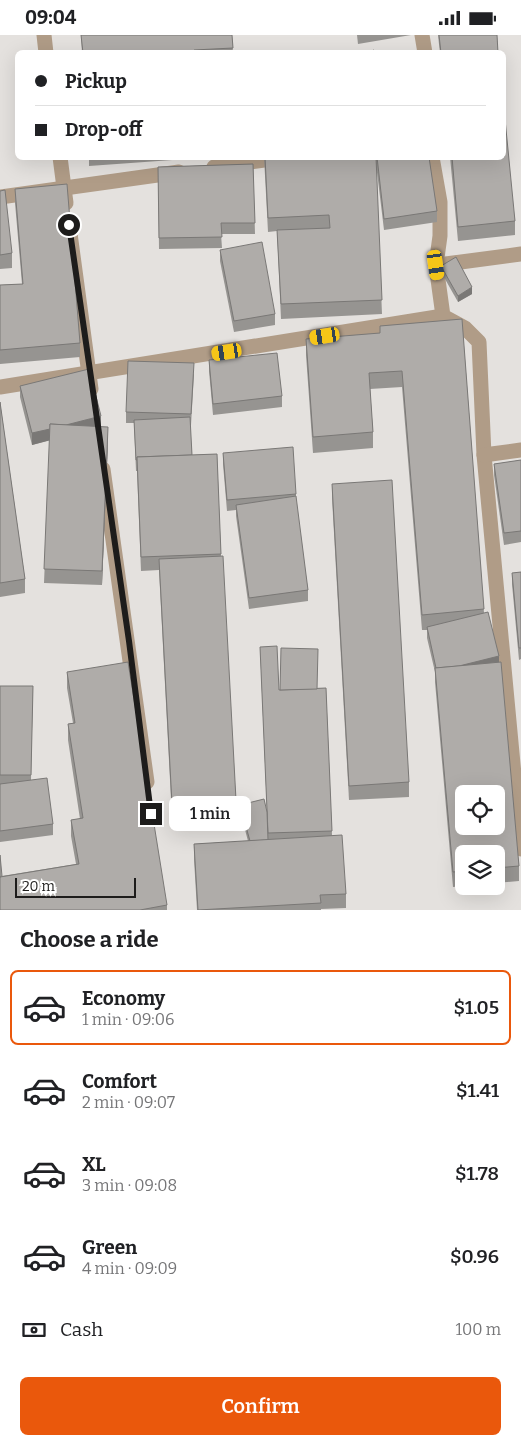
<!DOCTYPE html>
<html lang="en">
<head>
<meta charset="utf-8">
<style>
  :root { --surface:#fff; --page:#f2f2f2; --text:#202124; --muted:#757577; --line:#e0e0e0; --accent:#ea580c }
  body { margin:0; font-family:Bitter,serif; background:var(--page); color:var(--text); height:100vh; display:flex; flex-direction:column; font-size:19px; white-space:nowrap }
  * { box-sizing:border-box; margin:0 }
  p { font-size:16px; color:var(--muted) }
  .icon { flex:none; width:28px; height:28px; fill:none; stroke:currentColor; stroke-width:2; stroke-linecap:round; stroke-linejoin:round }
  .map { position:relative; height:875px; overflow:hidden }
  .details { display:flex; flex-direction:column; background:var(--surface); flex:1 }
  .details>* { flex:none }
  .hud { position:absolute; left:15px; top:15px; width:491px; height:110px; border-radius:8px; box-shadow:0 5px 20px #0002; display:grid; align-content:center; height:110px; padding:0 20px; background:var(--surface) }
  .tools { position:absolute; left:455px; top:750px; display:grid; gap:10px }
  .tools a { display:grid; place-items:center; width:50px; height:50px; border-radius:8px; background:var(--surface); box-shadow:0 5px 20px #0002; font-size:25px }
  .scale { position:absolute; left:15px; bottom:12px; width:121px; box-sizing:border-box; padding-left:5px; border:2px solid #1d1c1b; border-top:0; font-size:14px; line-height:18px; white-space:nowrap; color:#1d1c1b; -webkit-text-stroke:4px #fff; paint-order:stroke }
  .end { position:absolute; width:22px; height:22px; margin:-11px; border:6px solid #1d1c1b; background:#fff; box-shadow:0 0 0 2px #fff }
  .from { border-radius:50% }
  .bubble { position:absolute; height:35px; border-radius:8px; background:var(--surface); box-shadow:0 5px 20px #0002; font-size:16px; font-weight:600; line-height:35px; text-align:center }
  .car { position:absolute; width:15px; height:30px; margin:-15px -8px; border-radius:6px; box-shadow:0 0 4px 1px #0007; background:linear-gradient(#f5c518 24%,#345 0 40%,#f5c518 0 76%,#345 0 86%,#f5c518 0) }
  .hud b { display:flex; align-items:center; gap:18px; height:48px; font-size:19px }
  .hud b+b { border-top:1px solid var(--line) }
  .hud i { width:12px; height:12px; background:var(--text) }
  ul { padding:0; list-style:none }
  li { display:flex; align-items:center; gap:15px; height:75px; margin:0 10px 8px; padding:0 10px; border:2px solid transparent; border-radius:8px }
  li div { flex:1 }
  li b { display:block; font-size:19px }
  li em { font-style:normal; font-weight:600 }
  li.current { border-color:var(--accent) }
  li>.icon { width:45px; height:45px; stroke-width:1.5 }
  h2 { padding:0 20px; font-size:22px; line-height:60px }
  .pay { display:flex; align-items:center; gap:12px; height:55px; padding:0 20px; font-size:19px }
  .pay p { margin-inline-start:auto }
  .action { display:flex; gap:10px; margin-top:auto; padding:10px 20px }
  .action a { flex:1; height:58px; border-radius:8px; background:var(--accent); color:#fff; font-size:20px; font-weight:600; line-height:58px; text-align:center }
  .status { display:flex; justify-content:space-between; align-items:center; height:35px; padding:0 25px; background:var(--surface); direction:ltr }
  .status svg { height:14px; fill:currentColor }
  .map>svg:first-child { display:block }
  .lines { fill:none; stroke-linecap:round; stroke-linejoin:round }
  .minor { stroke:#b09c87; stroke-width:15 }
  .wall { fill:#969491 }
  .shaded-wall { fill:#7a7876 }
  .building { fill:#afaca9; stroke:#7a7876; fill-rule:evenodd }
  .route { stroke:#1d1c1b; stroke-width:6 }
</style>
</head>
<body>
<div class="status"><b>09:04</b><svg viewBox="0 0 49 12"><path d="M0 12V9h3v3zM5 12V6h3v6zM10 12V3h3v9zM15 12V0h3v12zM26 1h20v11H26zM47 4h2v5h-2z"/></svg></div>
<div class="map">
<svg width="521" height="875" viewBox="0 0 521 875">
  <rect width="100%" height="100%" fill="#e4e1de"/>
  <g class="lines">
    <g class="minor">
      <path d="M 44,0 L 46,18"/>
      <path d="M 422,0 L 425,18"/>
      <path d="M 60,122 L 66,168"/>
      <path d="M 432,122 L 440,167 L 440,201 L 436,230 L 443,281 L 465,293 L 479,307 L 484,420 L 521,814"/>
      <path d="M 214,132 L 287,122"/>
      <path d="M 0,162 L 179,137"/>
      <path d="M 69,191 L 91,354"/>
      <path d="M 438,230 L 521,219"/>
      <path d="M 0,352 L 443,281"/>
      <path d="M 484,420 L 521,415"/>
      <path d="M 103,434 L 147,747"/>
    </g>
  </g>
  <g class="wall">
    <path d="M 81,0 L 232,0 L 233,18 L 82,18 Z"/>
    <path d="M 357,0 L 411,0 L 358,9 Z"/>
    <path d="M 438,0 L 497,0 L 498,18 L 440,18 Z"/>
    <path d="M 89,122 L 200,122 L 200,123 L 89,131 Z"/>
    <path d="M 264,122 L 429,122 L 437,176 L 437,187 L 384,195 L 376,129 L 382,279 L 281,284 L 277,196 L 268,197 Z"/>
    <path d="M 450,122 L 504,122 L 515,186 L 515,200 L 458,206 Z"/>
    <path d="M 253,129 L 255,199 L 221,199 L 222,213 L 159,214 L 158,132 Z"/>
    <path d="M 15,154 L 80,308 L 80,322 L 0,329 L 0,250 L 22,249 L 15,168 Z"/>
    <path d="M 0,156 L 12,218 L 12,233 L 0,234 Z"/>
    <path d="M 220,215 L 275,279 L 275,290 L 234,297 L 220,226 Z"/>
    <path d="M 441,231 L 472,259 L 458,267 L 441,237 Z"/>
    <path d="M 462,284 L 484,578 L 499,627 L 519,831 L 519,846 L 496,848 L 496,819 L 464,819 L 464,851 L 453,852 L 435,647 L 435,637 L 427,603 L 427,595 L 422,595 L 402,352 L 370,354 L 373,397 L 373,413 L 313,418 L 306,320 L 306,304 L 380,298 L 380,291 Z"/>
    <path d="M 209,325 L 282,361 L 282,372 L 213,380 L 209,336 Z"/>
    <path d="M 194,339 L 191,390 L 190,390 L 192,420 L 217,419 L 221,521 L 236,765 L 236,779 L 172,783 L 159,535 L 141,536 L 137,436 L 136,436 L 134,388 L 126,388 L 126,377 Z"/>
    <path d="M 20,351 L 101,392 L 108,406 L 102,550 L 44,548 L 50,405 L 32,410 L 20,362 Z"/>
    <path d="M 0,367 L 25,544 L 25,558 L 0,562 Z"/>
    <path d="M 223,418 L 296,459 L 296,468 L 308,555 L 308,566 L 249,574 L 236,481 L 236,475 L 227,476 L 223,429 Z"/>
    <path d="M 521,425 L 521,507 L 504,510 L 494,440 L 494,429 Z"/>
    <path d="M 332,449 L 409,747 L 409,762 L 349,765 L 332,463 Z"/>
    <path d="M 521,537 L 521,624 L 519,625 L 512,549 L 512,538 Z"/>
    <path d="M 260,612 L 279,655 L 326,653 L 332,800 L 346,859 L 346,873 L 321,874 L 321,875 L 197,875 L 194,824 L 194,809 L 248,806 L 240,776 L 240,770 L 267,776 Z"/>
    <path d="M 67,637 L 167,870 L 167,875 L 0,875 L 2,841 L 76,829 L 71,801 L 71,785 L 80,784 L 68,705 L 68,689 L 73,688 L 67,653 Z"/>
    <path d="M 0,651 L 33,651 L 31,745 L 53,789 L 53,800 L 0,807 Z"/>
  </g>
  <g class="shaded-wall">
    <path d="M 472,252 L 472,259 L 458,267 L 458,261 Z"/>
    <path d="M 101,381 L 101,392 L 32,410 L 32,398 Z"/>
    <path d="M 108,392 L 108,406 L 102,550 L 102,536 Z"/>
    <path d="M 499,621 L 499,633 L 437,636 Z"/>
  </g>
  <g class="building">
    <path d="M 81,0 L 232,0 L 233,13 L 194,15 L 194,18 L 83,18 Z"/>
    <path d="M 439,0 L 497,0 L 498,18 L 441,18 Z"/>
    <path d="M 373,15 L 381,18 L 373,18 Z"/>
    <path d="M 504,74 L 515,186 L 458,192 L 452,122 L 504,122 Z"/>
    <path d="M 265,122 L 376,122 L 382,265 L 281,269 L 277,195 L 330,193 L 329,180 L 268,183 Z"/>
    <path d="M 377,122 L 429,122 L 437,176 L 384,184 Z"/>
    <path d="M 253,129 L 255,188 L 221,188 L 222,202 L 159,203 L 158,132 Z"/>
    <path d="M 67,149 L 80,308 L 0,315 L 0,250 L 23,249 L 15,154 Z"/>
    <path d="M 5,155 L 12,218 L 0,220 L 0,156 Z"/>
    <path d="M 262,207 L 275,279 L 234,286 L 220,215 Z"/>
    <path d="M 456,222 L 472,252 L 458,261 L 441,231 Z"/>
    <path d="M 462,284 L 484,574 L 422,580 L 402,336 L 369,338 L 373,397 L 313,402 L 306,304 L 380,298 L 380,291 Z"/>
    <path d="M 277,318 L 282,361 L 213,369 L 209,325 Z"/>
    <path d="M 128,326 L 194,328 L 191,379 L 126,377 Z"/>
    <path d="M 89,334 L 101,381 L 66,390 L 50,389 L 50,394 L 32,398 L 20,351 Z"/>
    <path d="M 0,367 L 25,544 L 0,548 Z"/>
    <path d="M 190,382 L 192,420 L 137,422 L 137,425 L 136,425 L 134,385 Z"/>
    <path d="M 50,389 L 108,392 L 102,536 L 44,534 Z"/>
    <path d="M 293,412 L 296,459 L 227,465 L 223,418 Z"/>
    <path d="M 217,419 L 221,519 L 141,522 L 137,422 Z"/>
    <path d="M 521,425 L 521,496 L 504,498 L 494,429 Z"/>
    <path d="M 392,445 L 409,747 L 349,751 L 332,449 Z"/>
    <path d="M 296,461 L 308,555 L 249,563 L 236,470 Z"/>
    <path d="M 223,521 L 236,765 L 172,769 L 159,524 Z"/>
    <path d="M 521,537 L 521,613 L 519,613 L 512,538 Z"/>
    <path d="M 488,577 L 499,621 L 459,631 L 436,633 L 427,592 Z"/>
    <path d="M 277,611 L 279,655 L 326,653 L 332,796 L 268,798 L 260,612 Z"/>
    <path d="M 281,613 L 318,614 L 317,654 L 280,655 Z"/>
    <path d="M 128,627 L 167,870 L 140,875 L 0,875 L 0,842 L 79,829 L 71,785 L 83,783 L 68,689 L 75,688 L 67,637 Z"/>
    <path d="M 501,627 L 519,831 L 496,833 L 496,819 L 464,819 L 464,836 L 453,837 L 435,633 ZM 464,759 L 496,759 L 496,791 L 464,791 Z"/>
    <path d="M 0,651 L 33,651 L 31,740 L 0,740 Z"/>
    <path d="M 47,743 L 53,789 L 0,796 L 0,749 Z"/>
    <path d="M 264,764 L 267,777 L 268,805 L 250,806 L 240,770 Z"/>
    <path d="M 342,800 L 346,859 L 320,860 L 321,868 L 198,875 L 194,809 Z"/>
    <path d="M 0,820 L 2,841 L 0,842 Z"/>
  </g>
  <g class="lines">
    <path class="route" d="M 69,190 L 129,606 L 151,779"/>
  </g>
</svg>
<div class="tools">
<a><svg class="icon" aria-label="locate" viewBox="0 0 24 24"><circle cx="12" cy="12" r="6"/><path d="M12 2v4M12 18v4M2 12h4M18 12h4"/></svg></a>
<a><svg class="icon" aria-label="layers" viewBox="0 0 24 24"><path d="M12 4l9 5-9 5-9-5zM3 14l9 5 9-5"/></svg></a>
</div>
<div class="scale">20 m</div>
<i class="end from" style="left:69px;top:190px"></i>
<i class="end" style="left:151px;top:779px"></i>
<div class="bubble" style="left:169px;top:761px;width:82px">1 min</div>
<i class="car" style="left:436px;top:230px;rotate:172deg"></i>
<i class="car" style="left:325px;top:301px;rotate:261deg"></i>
<i class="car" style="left:227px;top:317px;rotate:261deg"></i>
<div class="hud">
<b><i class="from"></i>Pickup</b>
<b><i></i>Drop-off</b>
</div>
</div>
<section class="details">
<h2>Choose a ride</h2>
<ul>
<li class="current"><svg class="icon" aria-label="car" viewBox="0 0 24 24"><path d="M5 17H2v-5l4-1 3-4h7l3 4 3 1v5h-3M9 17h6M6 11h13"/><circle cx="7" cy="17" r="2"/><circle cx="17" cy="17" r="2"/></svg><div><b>Economy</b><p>1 min · 09:06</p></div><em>$1.05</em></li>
<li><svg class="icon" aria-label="car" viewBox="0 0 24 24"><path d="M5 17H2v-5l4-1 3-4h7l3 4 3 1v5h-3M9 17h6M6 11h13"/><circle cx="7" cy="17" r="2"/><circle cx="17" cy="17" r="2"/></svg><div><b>Comfort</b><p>2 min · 09:07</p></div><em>$1.41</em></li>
<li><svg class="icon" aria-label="car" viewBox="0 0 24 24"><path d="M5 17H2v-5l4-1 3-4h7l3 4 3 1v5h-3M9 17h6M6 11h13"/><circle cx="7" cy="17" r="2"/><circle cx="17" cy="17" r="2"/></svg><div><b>XL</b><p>3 min · 09:08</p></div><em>$1.78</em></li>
<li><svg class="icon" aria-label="car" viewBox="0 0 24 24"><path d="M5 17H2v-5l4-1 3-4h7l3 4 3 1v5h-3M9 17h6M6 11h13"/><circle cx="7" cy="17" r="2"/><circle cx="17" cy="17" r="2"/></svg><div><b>Green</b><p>4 min · 09:09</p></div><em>$0.96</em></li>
</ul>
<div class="pay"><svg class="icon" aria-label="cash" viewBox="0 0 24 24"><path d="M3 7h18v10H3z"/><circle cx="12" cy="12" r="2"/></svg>Cash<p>100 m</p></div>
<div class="action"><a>Confirm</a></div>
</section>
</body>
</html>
